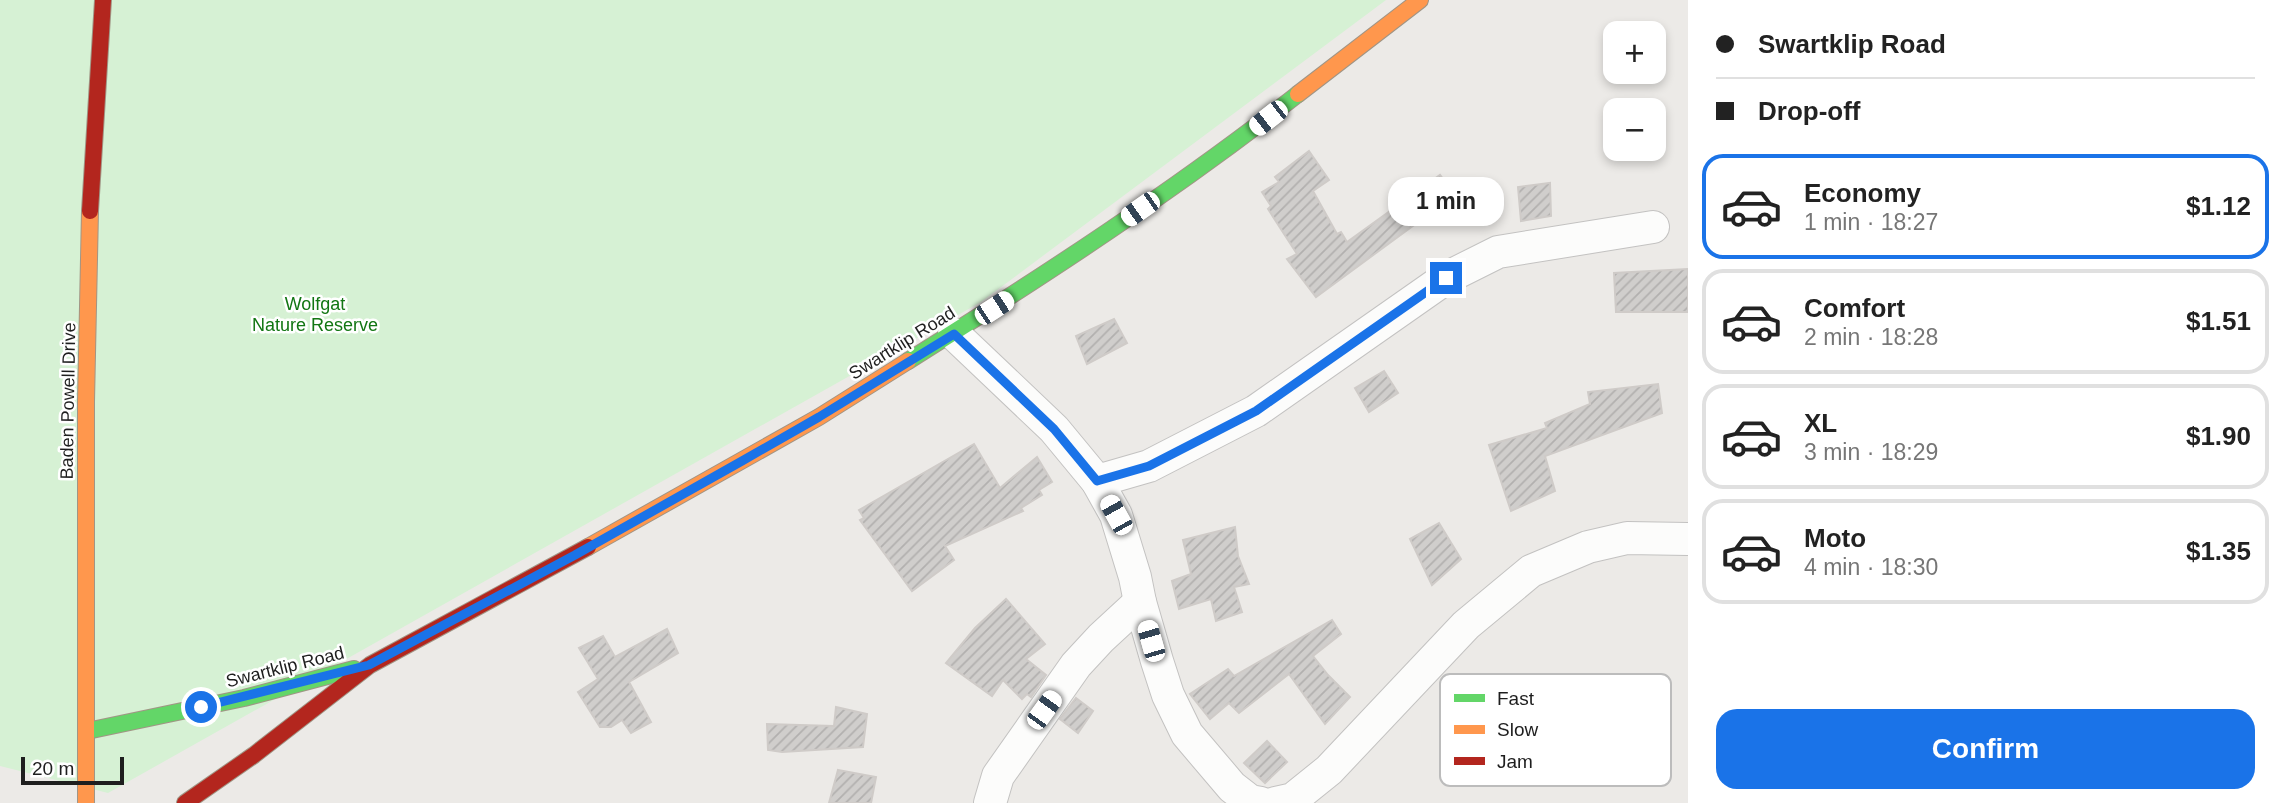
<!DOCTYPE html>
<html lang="en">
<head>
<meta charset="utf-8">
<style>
  :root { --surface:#fff; --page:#f2f2f2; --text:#222; --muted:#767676; --line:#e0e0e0; --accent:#1a73e8 }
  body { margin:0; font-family:Helvetica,sans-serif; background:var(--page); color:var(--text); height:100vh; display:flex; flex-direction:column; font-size:26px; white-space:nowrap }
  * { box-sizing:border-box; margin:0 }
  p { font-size:23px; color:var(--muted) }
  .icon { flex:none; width:38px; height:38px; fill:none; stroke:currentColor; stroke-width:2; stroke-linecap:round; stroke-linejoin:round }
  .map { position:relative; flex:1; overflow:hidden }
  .sheet { display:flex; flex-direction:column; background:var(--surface); width:595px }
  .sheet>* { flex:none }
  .hud { display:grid; align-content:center; height:154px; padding:0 28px; background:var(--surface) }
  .tools { position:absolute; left:1603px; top:21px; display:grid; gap:14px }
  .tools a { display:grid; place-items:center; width:63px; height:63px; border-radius:14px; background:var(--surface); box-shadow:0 4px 10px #0003; font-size:35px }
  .scale { position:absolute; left:21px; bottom:18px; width:103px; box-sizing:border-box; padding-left:7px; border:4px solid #1e1e1e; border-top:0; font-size:19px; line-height:24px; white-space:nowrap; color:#1e1e1e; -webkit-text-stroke:5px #fff; paint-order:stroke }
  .end { position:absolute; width:32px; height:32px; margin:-16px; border:9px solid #1a73e8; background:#fff; box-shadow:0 0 0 4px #fff }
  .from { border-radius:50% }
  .bubble { position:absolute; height:49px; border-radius:21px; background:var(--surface); box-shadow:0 4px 10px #0003; font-size:23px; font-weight:800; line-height:49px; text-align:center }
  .car { position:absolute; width:21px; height:42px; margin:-21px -10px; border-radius:9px; box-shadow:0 0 5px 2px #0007; background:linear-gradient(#fff 24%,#345 0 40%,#fff 0 76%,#345 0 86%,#fff 0) }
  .hud b { display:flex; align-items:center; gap:24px; height:66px; font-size:26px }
  .hud b+b { border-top:2px solid var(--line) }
  .hud i { width:18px; height:18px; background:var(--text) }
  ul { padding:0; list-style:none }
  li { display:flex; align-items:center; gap:21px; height:105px; margin:0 14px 10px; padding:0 14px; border:4px solid var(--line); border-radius:21px }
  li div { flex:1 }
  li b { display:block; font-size:26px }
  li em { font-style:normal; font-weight:800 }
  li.current { border-color:var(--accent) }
  li>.icon { width:63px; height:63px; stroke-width:1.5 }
  .action { display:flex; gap:14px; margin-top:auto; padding:14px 28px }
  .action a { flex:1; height:80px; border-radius:21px; background:var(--accent); color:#fff; font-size:28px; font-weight:800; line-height:80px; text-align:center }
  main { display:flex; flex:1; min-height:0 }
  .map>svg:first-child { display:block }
  .park { fill:#d6f1d4 }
  .building { fill:url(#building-hatch); stroke:#cfcbc8; stroke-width:2 }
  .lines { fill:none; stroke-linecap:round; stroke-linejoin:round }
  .street-casing { stroke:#c3c2c1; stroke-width:34 }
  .fast-casing { stroke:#a19585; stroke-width:18 }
  .slow-casing { stroke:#a19585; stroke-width:18 }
  .jam-casing { stroke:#a19585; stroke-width:18 }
  .street { stroke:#fcfcfb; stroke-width:32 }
  .fast { stroke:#63d668; stroke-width:16 }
  .slow { stroke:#ff974d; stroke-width:16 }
  .jam { stroke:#b3261e; stroke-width:16 }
  .route { stroke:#1a73e8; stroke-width:9 }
  .labels { text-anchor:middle; stroke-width:5; stroke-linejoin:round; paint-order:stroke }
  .park-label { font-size:18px; fill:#127613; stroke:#fff }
  .street-label { font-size:18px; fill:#1e1e1e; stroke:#fff }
  .key { fill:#fff; stroke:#bcbcbc; stroke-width:2 }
  .key-label { font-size:19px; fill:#1e1e1e }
</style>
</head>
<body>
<main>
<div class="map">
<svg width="1688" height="803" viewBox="0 0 1688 803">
  <defs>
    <pattern id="building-hatch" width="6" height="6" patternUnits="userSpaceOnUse" patternTransform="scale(1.75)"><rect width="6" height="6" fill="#d0cecc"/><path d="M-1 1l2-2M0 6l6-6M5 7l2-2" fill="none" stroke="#b2b0af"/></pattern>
  </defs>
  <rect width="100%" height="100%" fill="#eceae7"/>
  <path class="park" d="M 0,0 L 1386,0 L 981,302 L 108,793 L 0,766 Z"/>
  <g class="building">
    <path d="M 1309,151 L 1329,180 L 1313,191 L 1337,234 L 1341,232 L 1347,242 L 1440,175 L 1455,195 L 1316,297 L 1287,259 L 1297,254 L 1268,209 L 1271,206 L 1262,192 L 1279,182 L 1275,177 Z"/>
    <path d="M 1550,183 L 1551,216 L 1521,221 L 1518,187 Z"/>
    <path d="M 1688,269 L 1688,312 L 1616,312 L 1614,273 Z"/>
    <path d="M 1114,319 L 1127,343 L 1087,364 L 1076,336 Z"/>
    <path d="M 1384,371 L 1398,393 L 1369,412 L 1355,388 Z"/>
    <path d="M 1658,384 L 1662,413 L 1545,456 L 1555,491 L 1511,511 L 1489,445 L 1547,428 L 1545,423 L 1590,404 L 1588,392 Z"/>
    <path d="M 974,444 L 1000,488 L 1037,457 L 1052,482 L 1039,490 L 1042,495 L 1021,508 L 1023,511 L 945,546 L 954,560 L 912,591 L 860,520 L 864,518 L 859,510 Z"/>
    <path d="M 1439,523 L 1461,559 L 1432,585 L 1410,539 Z"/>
    <path d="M 1235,527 L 1238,556 L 1249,584 L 1234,587 L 1242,612 L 1216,621 L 1211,599 L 1179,609 L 1172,581 L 1191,574 L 1183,540 Z"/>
    <path d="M 1006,599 L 1045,644 L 1026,659 L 1046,675 L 1031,697 L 1027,694 L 1022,699 L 1003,680 L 992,696 L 946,663 L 975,628 Z"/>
    <path d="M 1332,620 L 1341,634 L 1313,656 L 1328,675 L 1350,697 L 1325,724 L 1289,674 L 1239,713 L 1229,703 L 1210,719 L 1190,694 L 1228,669 L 1234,676 Z"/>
    <path d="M 667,629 L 678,653 L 629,682 L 651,722 L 631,733 L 622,720 L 611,727 L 600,727 L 578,692 L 598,679 L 579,648 L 603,636 L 615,657 Z"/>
    <path d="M 1076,698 L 1093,711 L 1078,733 L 1060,719 Z"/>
    <path d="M 836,707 L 867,714 L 863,747 L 782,752 L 768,750 L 767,724 L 834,726 Z"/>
    <path d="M 1267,741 L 1287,762 L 1265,783 L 1244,763 Z"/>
    <path d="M 838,770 L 876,777 L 871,803 L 829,803 Z"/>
  </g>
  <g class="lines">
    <defs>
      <g id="street">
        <path d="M 954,334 L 1054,429 L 1097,481 L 1116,515 L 1135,577 L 1140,602 L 1157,661 L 1168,695 L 1187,734 L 1232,787 L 1250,801 L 1261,803"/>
        <path d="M 1097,481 L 1149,466 L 1256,411 L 1446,278 L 1498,252 L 1653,227"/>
        <path d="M 990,803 L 998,776 L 1076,665 L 1101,638 L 1140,602"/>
        <path d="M 1275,803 L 1293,799 L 1329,770 L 1466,625 L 1531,571 L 1588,547 L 1627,538 L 1688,539"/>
      </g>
      <g id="fast">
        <path d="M 908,361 C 1042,277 1174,191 1298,94"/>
        <path d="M 87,731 L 244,698 L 354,669"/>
      </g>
      <g id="slow">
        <path d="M 1298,94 L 1420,0"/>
        <path d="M 588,547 L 819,417 L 908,361"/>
        <path d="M 86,803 L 86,402 L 90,211"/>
      </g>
      <g id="jam">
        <path d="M 90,211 L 103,0"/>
        <path d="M 185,803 L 254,755 L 370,665 L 588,547"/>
      </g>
    </defs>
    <use href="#street" class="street-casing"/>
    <use href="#fast" class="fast-casing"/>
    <use href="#slow" class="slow-casing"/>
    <use href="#jam" class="jam-casing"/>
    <use href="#street" class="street"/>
    <use href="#fast" class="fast"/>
    <use href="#slow" class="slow"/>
    <use href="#jam" class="jam"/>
  </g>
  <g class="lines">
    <path class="route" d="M 201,707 L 369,665 L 575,555 L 742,461 L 819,417 L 954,334 L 1054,429 L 1097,481 L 1149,466 L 1256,411 L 1446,278"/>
  </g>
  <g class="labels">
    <g class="park-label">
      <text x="315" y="310">Wolfgat<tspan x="315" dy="21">Nature Reserve</tspan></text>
    </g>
    <g class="street-label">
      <text transform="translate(902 343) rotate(-32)" y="6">Swartklip Road</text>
      <text transform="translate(68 401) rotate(-89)" y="6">Baden Powell Drive</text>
      <text transform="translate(285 667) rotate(-14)" y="6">Swartklip Road</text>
    </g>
  </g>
  <rect x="1440" y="674" width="231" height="112" rx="10" class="key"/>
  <rect x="1454" y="694" width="31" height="8" fill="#63d668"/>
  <rect x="1454" y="725" width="31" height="9" fill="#ff974d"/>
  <rect x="1454" y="757" width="31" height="8" fill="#b3261e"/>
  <g class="key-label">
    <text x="1497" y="705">Fast</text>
    <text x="1497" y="736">Slow</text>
    <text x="1497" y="768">Jam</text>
  </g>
</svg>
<div class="tools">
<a>+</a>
<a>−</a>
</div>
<div class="scale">20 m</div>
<i class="end from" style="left:201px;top:707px"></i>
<i class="end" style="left:1446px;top:278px"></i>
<div class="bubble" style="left:1388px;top:177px;width:116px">1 min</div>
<i class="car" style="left:1268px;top:118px;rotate:232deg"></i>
<i class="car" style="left:1140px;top:209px;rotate:235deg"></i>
<i class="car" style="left:994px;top:308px;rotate:57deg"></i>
<i class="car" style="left:1116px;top:515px;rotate:331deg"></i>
<i class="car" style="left:1151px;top:641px;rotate:344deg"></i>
<i class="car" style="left:1044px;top:710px;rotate:36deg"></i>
</div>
<section class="sheet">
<div class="hud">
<b><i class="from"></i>Swartklip Road</b>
<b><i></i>Drop-off</b>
</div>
<ul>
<li class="current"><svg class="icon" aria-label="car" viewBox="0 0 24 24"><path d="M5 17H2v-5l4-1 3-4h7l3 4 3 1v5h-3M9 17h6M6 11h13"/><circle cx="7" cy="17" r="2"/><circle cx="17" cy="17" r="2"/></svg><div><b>Economy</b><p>1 min · 18:27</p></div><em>$1.12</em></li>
<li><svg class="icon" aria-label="car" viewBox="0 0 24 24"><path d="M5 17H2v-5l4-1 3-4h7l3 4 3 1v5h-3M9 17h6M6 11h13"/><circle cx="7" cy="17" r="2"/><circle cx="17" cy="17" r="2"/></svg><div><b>Comfort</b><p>2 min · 18:28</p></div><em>$1.51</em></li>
<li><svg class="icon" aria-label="car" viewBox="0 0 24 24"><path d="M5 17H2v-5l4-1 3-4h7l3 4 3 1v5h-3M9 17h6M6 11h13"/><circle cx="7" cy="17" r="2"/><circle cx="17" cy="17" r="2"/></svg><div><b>XL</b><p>3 min · 18:29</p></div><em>$1.90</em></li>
<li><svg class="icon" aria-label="car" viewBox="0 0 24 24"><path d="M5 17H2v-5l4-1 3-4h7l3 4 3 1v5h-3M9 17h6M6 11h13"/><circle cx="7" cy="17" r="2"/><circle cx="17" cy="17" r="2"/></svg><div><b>Moto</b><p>4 min · 18:30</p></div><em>$1.35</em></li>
</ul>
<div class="action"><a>Confirm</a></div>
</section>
</main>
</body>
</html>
